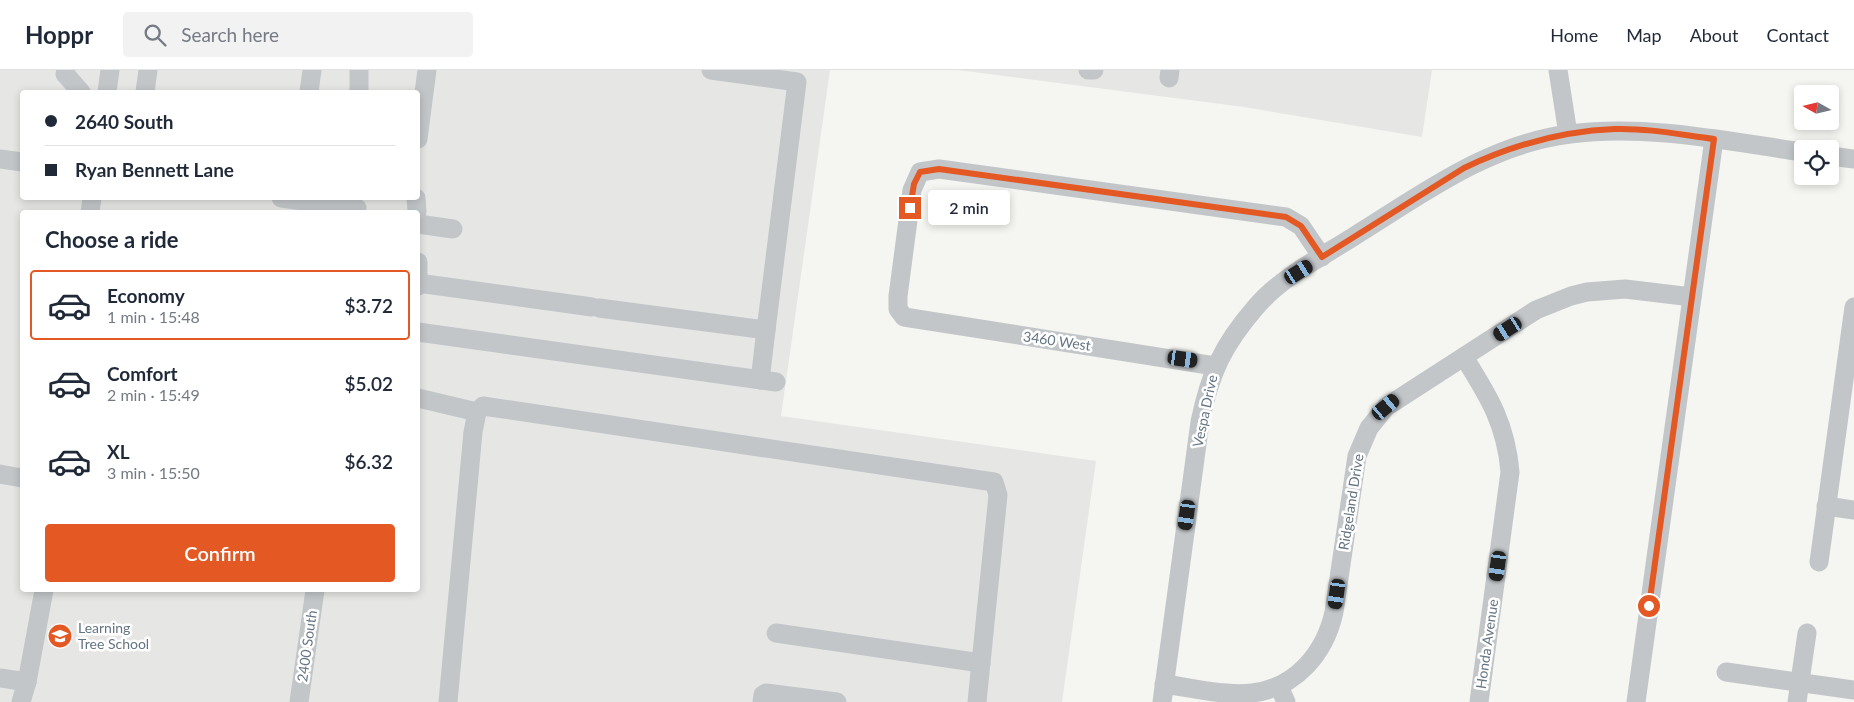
<!DOCTYPE html>
<html lang="en">
<head>
<meta charset="utf-8">
<style>
  :root { --surface:#fff; --page:#f2f2f3; --text:#1f2937; --muted:#747a83; --line:#e0e1e3; --accent:#e45823 }
  body { margin:0; font-family:Lato,sans-serif; background:var(--page); color:var(--text); height:100vh; display:flex; flex-direction:column; font-size:19px; white-space:nowrap }
  * { box-sizing:border-box; margin:0 }
  p { font-size:16px; color:var(--muted) }
  .icon { flex:none; width:28px; height:28px; fill:none; stroke:currentColor; stroke-width:2; stroke-linecap:round; stroke-linejoin:round }
  .map { position:relative; flex:1; overflow:hidden }
  .details { position:absolute; left:20px; top:140px; width:400px; height:382px; display:flex; flex-direction:column; background:var(--surface); border-radius:5px; box-shadow:0 2px 8px #0003 }
  .details>* { flex:none }
  .guide { position:absolute; left:20px; top:20px; width:400px; height:110px; border-radius:5px; box-shadow:0 2px 8px #0003; display:grid; align-content:center; height:110px; padding:0 25px; background:var(--surface) }
  .needle { width:32px; rotate:278deg }
  .fabs { position:absolute; left:1794px; top:15px; display:grid; gap:10px }
  .fabs a { display:grid; place-items:center; width:45px; height:45px; border-radius:5px; background:var(--surface); box-shadow:0 2px 8px #0003; font-size:25px }
  .end { position:absolute; width:22px; height:22px; margin:-11px; border:6px solid #e45823; background:#fff; box-shadow:0 0 0 2px #fff }
  .from { border-radius:50% }
  .bubble { position:absolute; height:35px; border-radius:5px; background:var(--surface); box-shadow:0 2px 8px #0003; font-size:16px; font-weight:600; line-height:35px; text-align:center }
  .car { position:absolute; width:15px; height:30px; margin:-15px -8px; border-radius:6px; box-shadow:0 0 4px 1px #0007; background:linear-gradient(#222 24%,#8ab4d8 0 40%,#222 0 76%,#8ab4d8 0 86%,#222 0) }
  .guide b { display:flex; align-items:center; gap:18px; height:48px; font-size:19px }
  .guide b+b { border-top:1px solid var(--line) }
  .guide i { width:12px; height:12px; background:var(--text) }
  ul { padding:0; list-style:none }
  li { display:flex; align-items:center; gap:15px; height:70px; margin:0 10px 8px; padding:0 15px; border:2px solid transparent; border-radius:5px }
  li div { flex:1 }
  li b { display:block; font-size:19px }
  li em { font-style:normal; font-weight:600 }
  li.current { border-color:var(--accent) }
  li>.icon { width:45px; height:45px; stroke-width:1.5 }
  h2 { padding:0 25px; font-size:22px; line-height:60px }
  .primary-button { display:flex; gap:10px; margin-top:auto; padding:10px 25px }
  .primary-button a { flex:1; height:58px; border-radius:5px; background:var(--accent); color:#fff; font-size:20px; font-weight:600; line-height:58px; text-align:center }
  header { display:flex; align-items:center; gap:30px; box-sizing:border-box; height:70px; padding:0 25px; background:var(--surface); border-bottom:1px solid var(--line) }
  header strong { font-size:24px }
  nav { display:flex; gap:28px; margin-inline-start:auto; font-size:18px }
  .search { width:350px; height:45px; background:var(--page); display:flex; align-items:center; gap:12px; box-sizing:border-box; padding:0 18px; border-radius:5px; color:var(--muted); font-size:19px }
  .map>svg:first-child { display:block }
  .built { fill:#e6e7e5; fill-rule:evenodd }
  .lines { fill:none; stroke-linecap:round; stroke-linejoin:round }
  .minor { stroke:#c2c6c9; stroke-width:19 }
  .route { stroke:#e45823; stroke-width:6 }
  .labels { text-anchor:middle; stroke-width:5; stroke-linejoin:round; paint-order:stroke }
  .street-label { font-size:14px; fill:#647483; stroke:#fff }
  .poi-label { font-size:14px; fill:#647483; stroke:#fff; text-anchor:start }
</style>
</head>
<body>
<header>
<strong>Hoppr</strong>
<div class="search"><svg class="icon" aria-label="search" viewBox="0 0 24 24"><circle cx="10" cy="10" r="6"/><path d="M15 15l6 6"/></svg>Search here</div>
<nav><a>Home</a><a>Map</a><a>About</a><a>Contact</a></nav>
</header>
<div class="map">
<svg width="1854" height="632" viewBox="0 0 1854 632">
  <rect width="100%" height="100%" fill="#f5f5f1"/>
  <g class="built">
    <path d="M 0,0 L 830,0 L 781,346 L 1096,391 L 1062,632 L 0,632 ZM 22,22 L 418,22 L 418,128 L 22,128 ZM 22,142 L 418,142 L 418,520 L 22,520 Z"/>
    <path d="M 958,0 L 1432,0 L 1422,67 L 1244,37 Z"/>
  </g>
  <g class="lines">
    <g class="minor">
      <path d="M 66,0 L 65,4 L 81,22"/>
      <path d="M 1088,0 L 1094,0"/>
      <path d="M 1558,0 L 1568,64"/>
      <path d="M 1169,8 L 1170,0"/>
      <path d="M 107,22 L 110,0"/>
      <path d="M 145,22 L 148,0"/>
      <path d="M 309,22 L 312,0"/>
      <path d="M 359,22 L 359,0"/>
      <path d="M 418,69 L 427,0"/>
      <path d="M 1830,86 L 1854,89"/>
      <path d="M 0,89 L 22,92"/>
      <path d="M 281,128 L 357,138"/>
      <path d="M 416,128 L 417,142"/>
      <path d="M 90,142 L 92,128"/>
      <path d="M 418,154 L 453,159"/>
      <path d="M 418,192 L 418,213"/>
      <path d="M 418,216 L 418,213 L 592,237"/>
      <path d="M 599,238 L 766,260 L 797,12 L 711,0"/>
      <path d="M 418,262 L 776,312"/>
      <path d="M 1464,287 C 1489,327 1506,354 1510,402 L 1479,632"/>
      <path d="M 1215,296 L 904,247 L 898,239 L 898,226 L 912,120 L 920,102 L 939,99 L 1286,147 L 1301,156 L 1322,187"/>
      <path d="M 760,310 L 766,260"/>
      <path d="M 418,328 L 477,342"/>
      <path d="M 0,404 L 22,408"/>
      <path d="M 1826,436 L 1854,440"/>
      <path d="M 1819,492 L 1854,237"/>
      <path d="M 776,563 L 981,593"/>
      <path d="M 1726,602 L 1854,620"/>
      <path d="M 0,608 L 27,612"/>
      <path d="M 1164,614 C 1192,618 1224,626 1252,623 C 1296,618 1325,583 1334,542 L 1357,386 L 1369,358 L 1386,337 L 1536,240 L 1571,226 L 1587,222 L 1625,219 L 1692,227"/>
      <path d="M 1279,616 L 1286,632"/>
      <path d="M 21,632 L 27,612 L 44,520"/>
      <path d="M 299,632 L 315,520"/>
      <path d="M 448,632 L 473,362 L 477,342 L 483,336 L 994,412 L 998,425 L 977,632"/>
      <path d="M 762,632 L 763,625 L 766,623 L 837,632"/>
      <path d="M 1162,632 L 1200,352 C 1210,303 1223,275 1255,238 C 1281,207 1320,188 1353,167 C 1421,125 1488,74 1570,64 C 1647,54 1726,71 1802,82"/>
      <path d="M 1636,632 L 1714,69"/>
      <path d="M 1797,632 L 1807,563"/>
    </g>
  </g>
  <g class="lines">
    <path class="route" d="M 910,138 L 914,114 L 920,102 L 939,99 L 1286,147 L 1301,156 L 1322,187 L 1464,98 C 1512,75 1562,61 1615,59 C 1648,58 1682,65 1714,69 L 1649,536"/>
  </g>
  <defs>
    <symbol id="school-disc" viewBox="-11 -11 22 22"><circle r="9.5" fill="#e45823" stroke="#fff"/><path d="M0-5L7-2L0 1L-7-2ZM-4 1L0 2.5L4 1V4Q0 6-4 4Z" fill="#fff"/></symbol>
  </defs>
  <g fill-rule="evenodd">
    <use href="#school-disc" x="46" y="552" width="28" height="28"/>
  </g>
  <g class="labels">
    <g class="street-label">
      <text transform="translate(1057 271) rotate(8)" y="5">3460 West</text>
      <text transform="translate(1205 341) rotate(-78)" y="5">Vespa Drive</text>
      <text transform="translate(1351 432) rotate(-81)" y="5">Ridgeland Drive</text>
      <text transform="translate(1487 574) rotate(-82)" y="5">Honda Avenue</text>
      <text transform="translate(307 576) rotate(-82)" y="5">2400 South</text>
    </g>
    <g class="poi-label">
      <text x="78" y="563">Learning<tspan x="78" dy="16">Tree School</tspan></text>
    </g>
  </g>
</svg>
<div class="fabs">
<a><svg class="needle" viewBox="-14 -14 28 28"><path d="M0-13l5 13h-10z" fill="#e53935"/><path d="M0 13l5-13h-10z" fill="#747a83"/></svg></a>
<a><svg class="icon" aria-label="locate" viewBox="0 0 24 24"><circle cx="12" cy="12" r="6"/><path d="M12 2v4M12 18v4M2 12h4M18 12h4"/></svg></a>
</div>
<i class="end from" style="left:1649px;top:536px"></i>
<i class="end" style="left:910px;top:138px"></i>
<div class="bubble" style="left:928px;top:120px;width:82px">2 min</div>
<i class="car" style="left:1299px;top:202px;rotate:58deg"></i>
<i class="car" style="left:1508px;top:259px;rotate:237deg"></i>
<i class="car" style="left:1183px;top:289px;rotate:98deg"></i>
<i class="car" style="left:1386px;top:337px;rotate:50deg"></i>
<i class="car" style="left:1187px;top:445px;rotate:188deg"></i>
<i class="car" style="left:1498px;top:496px;rotate:188deg"></i>
<i class="car" style="left:1337px;top:524px;rotate:188deg"></i>
<div class="guide">
<b><i class="from"></i>2640 South</b>
<b><i></i>Ryan Bennett Lane</b>
</div>
<section class="details">
<h2>Choose a ride</h2>
<ul>
<li class="current"><svg class="icon" aria-label="car" viewBox="0 0 24 24"><path d="M5 17H2v-5l4-1 3-4h7l3 4 3 1v5h-3M9 17h6M6 11h13"/><circle cx="7" cy="17" r="2"/><circle cx="17" cy="17" r="2"/></svg><div><b>Economy</b><p>1 min · 15:48</p></div><em>$3.72</em></li>
<li><svg class="icon" aria-label="car" viewBox="0 0 24 24"><path d="M5 17H2v-5l4-1 3-4h7l3 4 3 1v5h-3M9 17h6M6 11h13"/><circle cx="7" cy="17" r="2"/><circle cx="17" cy="17" r="2"/></svg><div><b>Comfort</b><p>2 min · 15:49</p></div><em>$5.02</em></li>
<li><svg class="icon" aria-label="car" viewBox="0 0 24 24"><path d="M5 17H2v-5l4-1 3-4h7l3 4 3 1v5h-3M9 17h6M6 11h13"/><circle cx="7" cy="17" r="2"/><circle cx="17" cy="17" r="2"/></svg><div><b>XL</b><p>3 min · 15:50</p></div><em>$6.32</em></li>
</ul>
<div class="primary-button"><a>Confirm</a></div>
</section>
</div>
</body>
</html>
